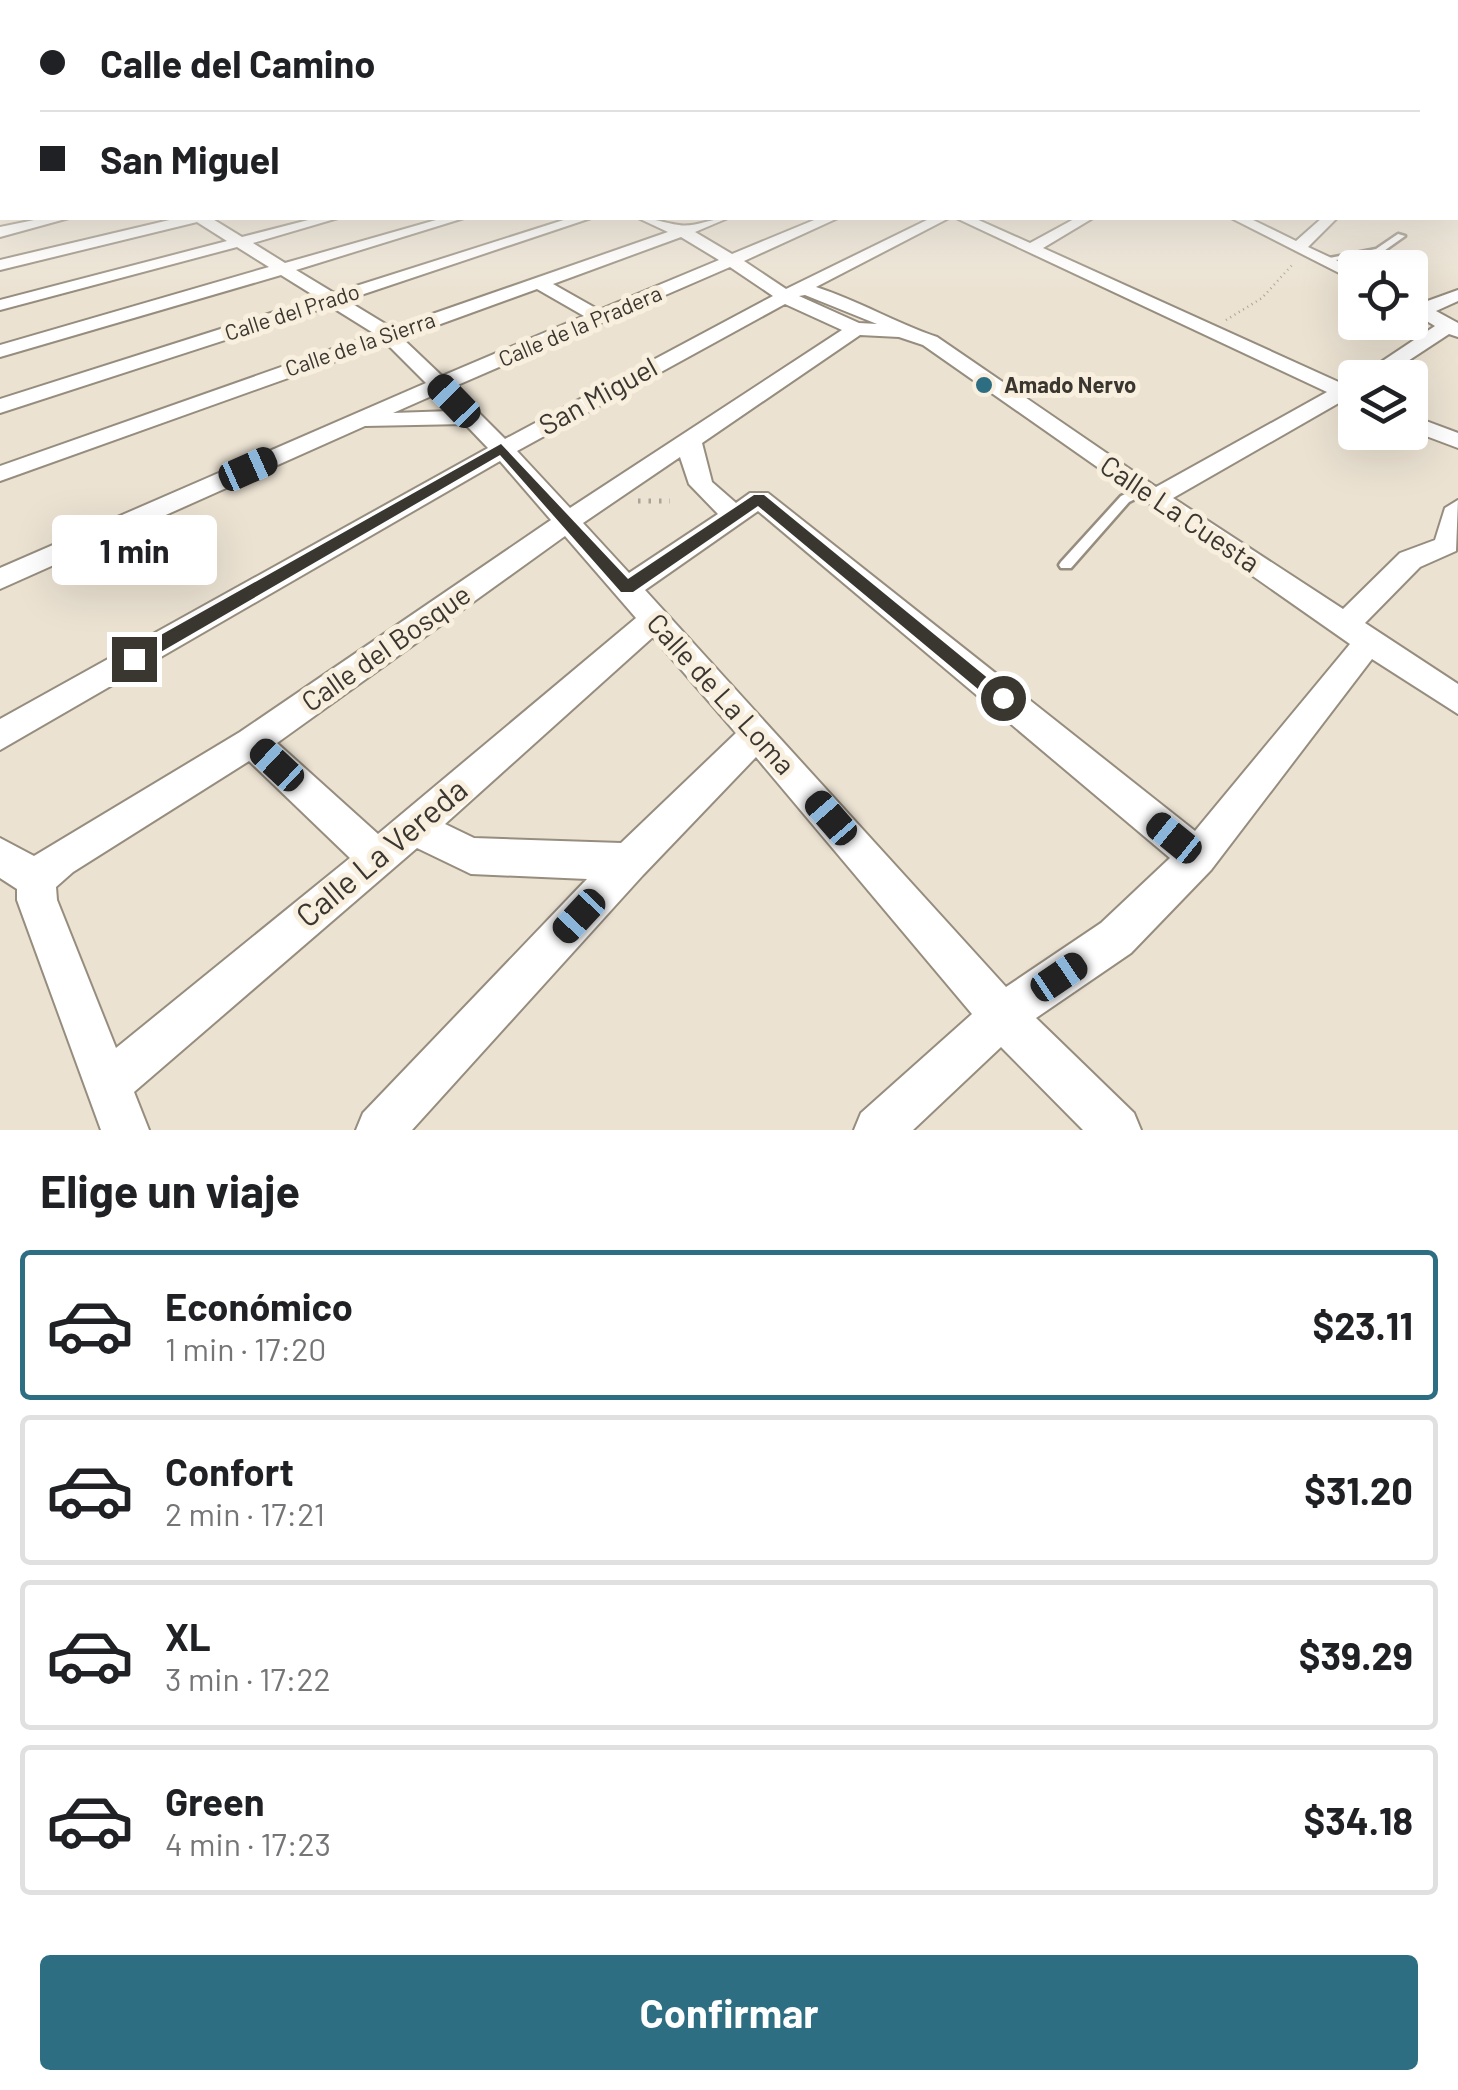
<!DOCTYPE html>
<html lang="es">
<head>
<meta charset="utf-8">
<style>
  :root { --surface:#fff; --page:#f6f6f6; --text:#202124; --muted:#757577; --line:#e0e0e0; --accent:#2e6e82 }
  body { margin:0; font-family:Barlow,sans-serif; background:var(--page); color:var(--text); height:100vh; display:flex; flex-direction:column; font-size:38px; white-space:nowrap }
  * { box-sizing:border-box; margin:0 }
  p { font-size:32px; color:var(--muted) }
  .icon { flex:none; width:55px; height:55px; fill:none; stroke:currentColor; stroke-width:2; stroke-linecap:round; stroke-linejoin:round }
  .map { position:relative; height:1130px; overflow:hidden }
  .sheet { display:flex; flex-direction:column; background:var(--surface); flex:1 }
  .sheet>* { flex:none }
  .hud { position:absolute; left:0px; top:0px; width:1460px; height:220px; box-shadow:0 10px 40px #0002; display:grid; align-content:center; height:220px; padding:0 40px; background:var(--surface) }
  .fabs { position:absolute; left:1338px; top:250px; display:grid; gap:20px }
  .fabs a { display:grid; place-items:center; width:90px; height:90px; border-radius:10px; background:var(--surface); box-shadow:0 10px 40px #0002; font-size:50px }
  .end { position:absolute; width:45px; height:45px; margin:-22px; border:12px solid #3a3630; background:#fff; box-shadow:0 0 0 5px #fff }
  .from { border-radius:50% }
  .bubble { position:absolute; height:70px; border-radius:10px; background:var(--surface); box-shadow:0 10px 40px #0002; font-size:32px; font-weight:700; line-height:70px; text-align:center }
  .car { position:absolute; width:30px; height:60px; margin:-30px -15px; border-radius:12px; box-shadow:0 0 8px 2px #0007; background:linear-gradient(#222 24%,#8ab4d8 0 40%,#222 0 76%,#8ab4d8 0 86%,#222 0) }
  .hud b { display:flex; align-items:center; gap:35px; height:95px; font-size:38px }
  .hud b+b { border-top:2px solid var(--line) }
  .hud i { width:25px; height:25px; background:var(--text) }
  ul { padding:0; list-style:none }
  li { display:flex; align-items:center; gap:30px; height:150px; margin:0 20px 15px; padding:0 20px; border:5px solid var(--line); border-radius:10px }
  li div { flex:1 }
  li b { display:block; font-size:38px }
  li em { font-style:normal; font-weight:700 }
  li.current { border-color:var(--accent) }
  li>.icon { width:90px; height:90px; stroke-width:1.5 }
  h2 { padding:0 40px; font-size:45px; line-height:120px }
  .button { display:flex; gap:20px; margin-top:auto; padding:20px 40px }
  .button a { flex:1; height:115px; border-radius:10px; background:var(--accent); color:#fff; font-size:40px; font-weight:700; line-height:115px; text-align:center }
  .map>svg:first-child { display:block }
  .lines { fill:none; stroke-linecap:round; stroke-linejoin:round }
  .lane-casing { stroke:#968d7e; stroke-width:5 }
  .street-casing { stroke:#968d7e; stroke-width:4 }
  .path-far1 { stroke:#aaa397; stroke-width:2.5; stroke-dasharray:1 4; stroke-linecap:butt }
  .path { stroke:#aaa397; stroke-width:5; stroke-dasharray:2.5 8; stroke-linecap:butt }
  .lane { fill:#fff; fill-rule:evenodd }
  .street { fill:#fff; fill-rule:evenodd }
  .route { fill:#3a3630 }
  .poi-dot { fill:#2e6e82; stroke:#f9efdf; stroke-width:4 }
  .labels { text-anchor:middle; stroke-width:10; stroke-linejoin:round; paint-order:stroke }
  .far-street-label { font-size:22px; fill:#3a3630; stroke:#f9efdf }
  .far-poi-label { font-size:22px; font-weight:bold; fill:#3a3630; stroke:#f9efdf; text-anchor:start }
  .street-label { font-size:28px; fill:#3a3630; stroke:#f9efdf }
  .near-street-label { font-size:32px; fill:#3a3630; stroke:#f9efdf }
</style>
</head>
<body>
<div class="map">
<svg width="1458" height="1130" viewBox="0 0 1458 1130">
  <rect width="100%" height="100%" fill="#ebe2d2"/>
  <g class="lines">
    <defs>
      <g id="lane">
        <path d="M 1398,234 L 1405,236 L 1381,253 L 1323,262 L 1319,260 L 1376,249 Z"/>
        <path d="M 1143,486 L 1149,490 L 1147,493 L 1129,502 L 1071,568 L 1061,568 L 1059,565 L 1061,562 L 1121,496 Z"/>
      </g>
      <g id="street">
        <path d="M 0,139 L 2,140 L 2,146 L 0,147 Z"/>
        <rect x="0" y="177" width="2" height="8"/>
        <rect x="0" y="200" width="2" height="8"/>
        <path d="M 44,218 L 69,218 L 0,237 L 0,227 Z"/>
        <path d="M 178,218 L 211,218 L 242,237 L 316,218 L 338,218 L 253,243 L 285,263 L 443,218 L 464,218 L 296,270 L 334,293 L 570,218 L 591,218 L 346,300 L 392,328 L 668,232 L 638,218 C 654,218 664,223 679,225 C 693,228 712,218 728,218 L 695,232 L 732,254 L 819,218 L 838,218 L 744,261 L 786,289 L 931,218 L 949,218 L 816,287 C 859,301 896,323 937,337 L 1156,487 L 1327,392 L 956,218 L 974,218 L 1030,243 L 1076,218 L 1093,218 L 1043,248 L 1343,384 L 1355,380 L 1355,403 L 1344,400 L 1173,498 L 1343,609 L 1400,553 L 1435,540 L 1445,508 L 1458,500 L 1456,551 L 1420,567 L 1365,623 L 1458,684 L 1458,714 L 1372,659 L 1211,870 L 1131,953 L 1036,1018 L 1134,1113 L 1141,1130 L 1083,1130 L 1001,1047 L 913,1130 L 854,1130 L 861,1113 L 972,1014 L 756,757 L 643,875 L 412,1130 L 356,1130 L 363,1113 L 587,879 L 471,874 L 417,848 L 134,1092 L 149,1130 L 101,1130 L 17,900 L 17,889 L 0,878 L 0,838 L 34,856 L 240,732 L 551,520 L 500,461 L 0,750 L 0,719 L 488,448 L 465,424 L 365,426 L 0,589 L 0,568 L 426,383 L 386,343 L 0,481 L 0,466 L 375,334 L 330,306 L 0,413 L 0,399 L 318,298 L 281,275 L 0,357 L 0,345 L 269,267 L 237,247 L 0,310 L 0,300 L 227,241 L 197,222 L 0,270 L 0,260 ZM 681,237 L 719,260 L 599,310 L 553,284 ZM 730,267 L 773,296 L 505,439 L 453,387 ZM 537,289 L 584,316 L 442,376 L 402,338 ZM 805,295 L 877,324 L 859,323 L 799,296 ZM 785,304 L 842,330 L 570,508 L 517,451 ZM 860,335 L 899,337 L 923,345 L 1350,644 L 1195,831 L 768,493 L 750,493 L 736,503 L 712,482 L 702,443 ZM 436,394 L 452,411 L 393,413 ZM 680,457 L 689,484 L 718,514 L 629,573 L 583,523 ZM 758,511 L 1170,858 L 1101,923 L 1006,987 L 645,590 ZM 565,536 L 636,618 L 378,834 L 277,743 ZM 653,637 L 736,733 L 621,843 L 474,838 L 445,824 ZM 249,761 L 350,858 L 116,1048 L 57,900 L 56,887 L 73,872 Z"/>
        <path d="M 1231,218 L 1249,218 L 1296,241 L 1322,218 L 1337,218 L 1308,247 L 1355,269 L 1355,281 Z"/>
        <path d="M 1458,290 L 1458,301 L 1436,311 L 1458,323 L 1458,337 L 1449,334 L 1382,378 L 1357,378 L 1435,326 L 1410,311 L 1410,299 L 1422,303 Z"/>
        <path d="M 1410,415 L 1458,433 L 1458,448 L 1410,430 Z"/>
      </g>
    </defs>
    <use href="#lane" class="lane-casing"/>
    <use href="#street" class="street-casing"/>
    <path class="path-far1" d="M 1226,320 L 1262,298 L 1293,264"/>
    <path class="path" d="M 638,501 L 670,501"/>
    <use href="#lane" class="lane"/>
    <use href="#street" class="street"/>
  </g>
  <linearGradient id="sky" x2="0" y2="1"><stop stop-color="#8fa3ae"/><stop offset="0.46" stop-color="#f6f2eb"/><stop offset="1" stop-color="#f6f2eb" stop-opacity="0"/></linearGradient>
  <rect width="1458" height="292" fill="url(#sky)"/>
  <path class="route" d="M 501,444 L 628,579 L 754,495 L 764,495 L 1012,698 L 1003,706 L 996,704 L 758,506 L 633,592 L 621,592 L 500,455 L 140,664 L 127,664 L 127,654 Z"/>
  <circle class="poi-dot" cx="984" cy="385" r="10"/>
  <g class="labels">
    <g class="far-street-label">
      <text transform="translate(292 312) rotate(-18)" y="8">Calle del Prado</text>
      <text transform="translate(580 326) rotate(-23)" y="8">Calle de la Pradera</text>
      <text transform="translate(360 344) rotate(-19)" y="8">Calle de la Sierra</text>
    </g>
    <g class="far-poi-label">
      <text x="1004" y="393">Amado Nervo</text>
    </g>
    <g class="street-label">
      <text transform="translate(598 396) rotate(-29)" y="10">San Miguel</text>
      <text transform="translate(1180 514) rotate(34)" y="10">Calle La Cuesta</text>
      <text transform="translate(386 648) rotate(-35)" y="10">Calle del Bosque</text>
      <text transform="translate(721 694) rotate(48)" y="10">Calle de La Loma</text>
    </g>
    <g class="near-street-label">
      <text transform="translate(382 853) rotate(-40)" y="11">Calle La Vereda</text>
    </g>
  </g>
</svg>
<div class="fabs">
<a><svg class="icon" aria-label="locate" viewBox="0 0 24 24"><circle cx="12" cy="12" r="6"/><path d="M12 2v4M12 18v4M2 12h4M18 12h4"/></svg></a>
<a><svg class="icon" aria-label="layers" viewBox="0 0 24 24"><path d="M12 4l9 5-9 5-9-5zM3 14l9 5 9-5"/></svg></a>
</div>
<i class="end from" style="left:1003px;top:698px"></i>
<i class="end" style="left:134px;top:659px"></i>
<div class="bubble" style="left:52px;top:515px;width:165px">1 min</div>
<i class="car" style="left:454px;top:401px;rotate:316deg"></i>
<i class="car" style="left:248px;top:469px;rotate:66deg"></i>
<i class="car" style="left:277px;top:765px;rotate:313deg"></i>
<i class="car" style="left:831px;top:818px;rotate:319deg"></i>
<i class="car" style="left:1174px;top:838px;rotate:309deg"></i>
<i class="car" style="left:579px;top:916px;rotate:223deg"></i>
<i class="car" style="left:1059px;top:977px;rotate:56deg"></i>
<div class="hud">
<b><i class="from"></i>Calle del Camino</b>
<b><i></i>San Miguel</b>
</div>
</div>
<section class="sheet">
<h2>Elige un viaje</h2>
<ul>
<li class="current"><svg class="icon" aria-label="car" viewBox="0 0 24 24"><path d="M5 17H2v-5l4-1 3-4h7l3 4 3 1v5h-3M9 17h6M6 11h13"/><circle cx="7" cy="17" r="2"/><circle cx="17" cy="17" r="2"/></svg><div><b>Económico</b><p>1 min · 17:20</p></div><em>$23.11</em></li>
<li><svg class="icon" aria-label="car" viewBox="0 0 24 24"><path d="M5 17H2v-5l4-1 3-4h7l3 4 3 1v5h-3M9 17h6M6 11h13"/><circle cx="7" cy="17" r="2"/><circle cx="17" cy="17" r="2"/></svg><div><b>Confort</b><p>2 min · 17:21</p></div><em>$31.20</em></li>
<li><svg class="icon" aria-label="car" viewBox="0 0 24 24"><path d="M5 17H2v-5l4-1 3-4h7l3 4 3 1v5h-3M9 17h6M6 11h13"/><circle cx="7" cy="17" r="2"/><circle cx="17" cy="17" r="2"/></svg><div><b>XL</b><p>3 min · 17:22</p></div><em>$39.29</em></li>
<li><svg class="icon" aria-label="car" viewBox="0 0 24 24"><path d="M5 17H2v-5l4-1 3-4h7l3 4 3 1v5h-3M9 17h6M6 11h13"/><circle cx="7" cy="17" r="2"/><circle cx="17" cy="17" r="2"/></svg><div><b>Green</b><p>4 min · 17:23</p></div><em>$34.18</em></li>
</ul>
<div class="button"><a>Confirmar</a></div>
</section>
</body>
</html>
